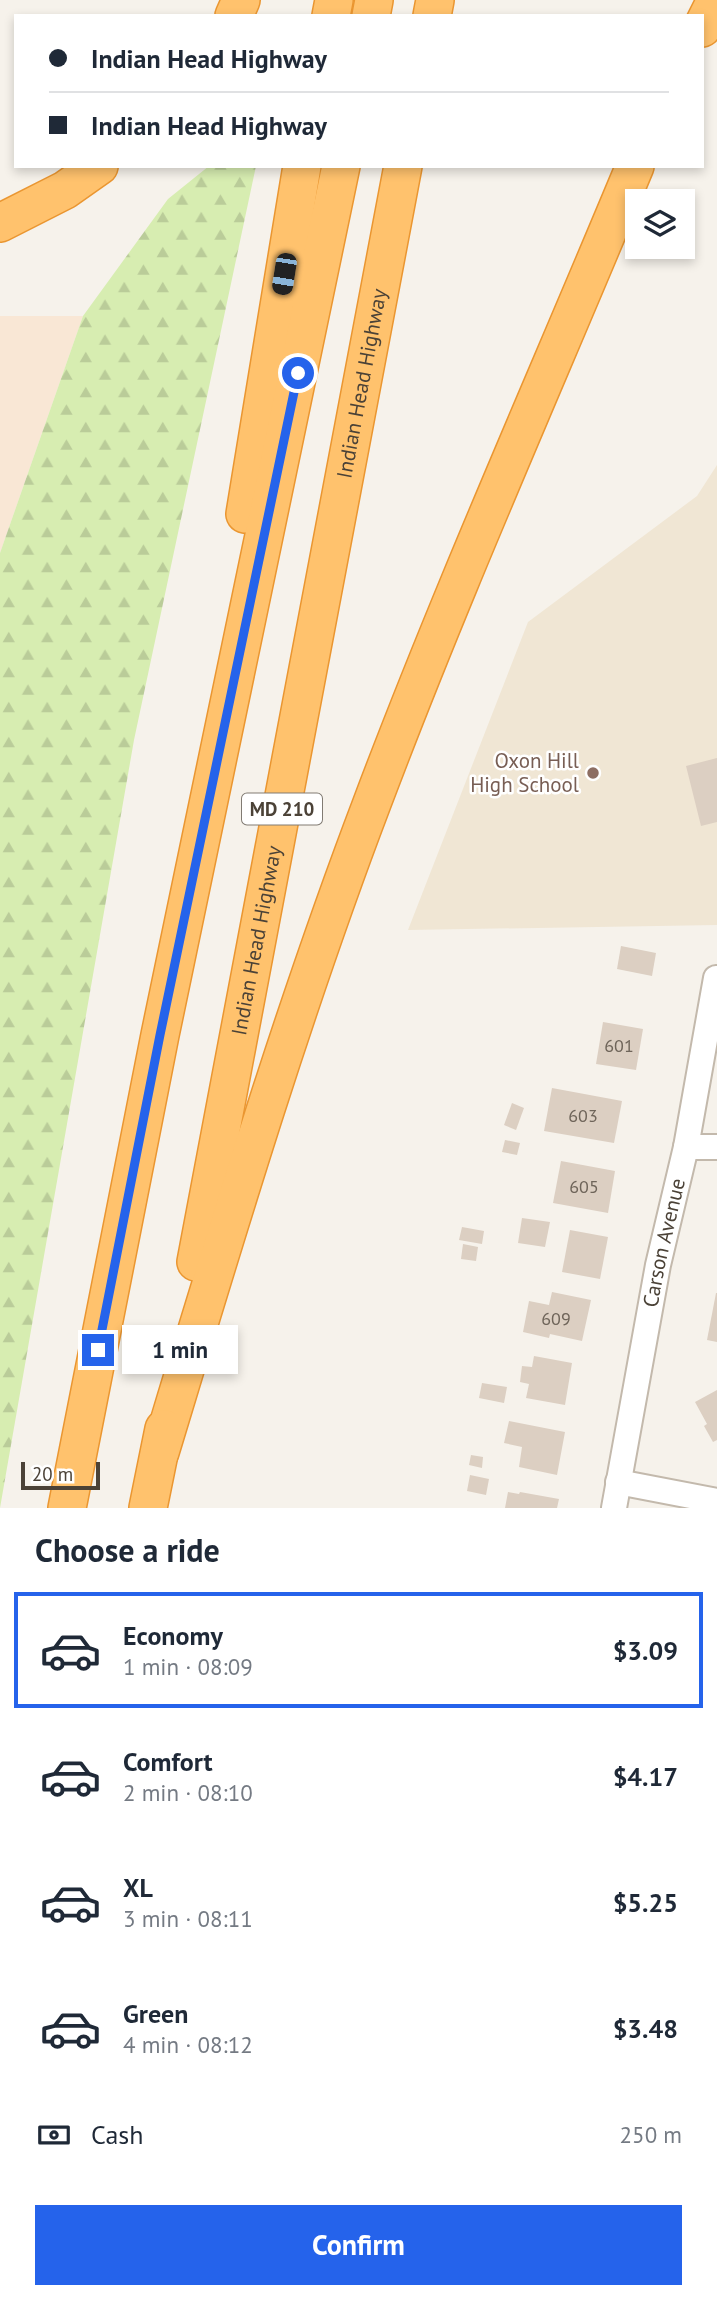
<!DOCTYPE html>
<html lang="en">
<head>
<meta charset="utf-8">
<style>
  :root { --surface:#fff; --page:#f6f6f7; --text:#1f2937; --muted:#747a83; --line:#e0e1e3; --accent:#2563eb }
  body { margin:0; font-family:"PT Sans",sans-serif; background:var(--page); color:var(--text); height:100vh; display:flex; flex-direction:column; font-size:26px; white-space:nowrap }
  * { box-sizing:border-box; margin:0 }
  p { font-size:23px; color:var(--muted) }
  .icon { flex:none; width:38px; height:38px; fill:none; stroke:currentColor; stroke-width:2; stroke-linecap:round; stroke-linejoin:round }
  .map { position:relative; height:1508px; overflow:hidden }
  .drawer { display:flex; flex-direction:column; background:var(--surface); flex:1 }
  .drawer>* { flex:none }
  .banner { position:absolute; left:14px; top:14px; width:690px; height:154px; border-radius:0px; box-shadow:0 4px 10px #0003; display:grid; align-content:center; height:154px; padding:0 35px; background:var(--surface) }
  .tools { position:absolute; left:625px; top:189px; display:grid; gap:14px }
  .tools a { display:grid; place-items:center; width:70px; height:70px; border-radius:0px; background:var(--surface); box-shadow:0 4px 10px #0003; font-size:35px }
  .scale { position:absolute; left:21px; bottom:18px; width:79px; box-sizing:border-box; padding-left:7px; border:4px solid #4b4237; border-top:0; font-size:19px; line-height:24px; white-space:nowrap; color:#4b4237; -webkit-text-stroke:5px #fff; paint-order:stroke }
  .end { position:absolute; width:32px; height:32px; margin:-16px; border:9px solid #2563eb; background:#fff; box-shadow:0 0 0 4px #fff }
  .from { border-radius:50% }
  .bubble { position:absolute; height:49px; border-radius:0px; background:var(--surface); box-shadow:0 4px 10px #0003; font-size:23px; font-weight:800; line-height:49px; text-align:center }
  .car { position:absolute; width:21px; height:42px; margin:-21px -10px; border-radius:9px; box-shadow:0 0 5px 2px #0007; background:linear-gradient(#222 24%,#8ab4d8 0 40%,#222 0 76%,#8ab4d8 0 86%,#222 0) }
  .banner b { display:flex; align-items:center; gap:24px; height:66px; font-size:26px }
  .banner b+b { border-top:2px solid var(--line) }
  .banner i { width:18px; height:18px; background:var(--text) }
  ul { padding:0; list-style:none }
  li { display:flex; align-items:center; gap:21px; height:116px; margin:0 14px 10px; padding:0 21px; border:4px solid transparent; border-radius:0px }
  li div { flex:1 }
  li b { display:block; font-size:26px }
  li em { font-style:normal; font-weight:800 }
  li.on { border-color:var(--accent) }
  li>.icon { width:63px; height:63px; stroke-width:1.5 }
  h2 { padding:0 35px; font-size:32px; line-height:84px }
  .pay { display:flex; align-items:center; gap:18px; height:77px; padding:0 35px; font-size:26px }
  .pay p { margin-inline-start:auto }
  .primary-button { display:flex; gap:14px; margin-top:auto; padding:14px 35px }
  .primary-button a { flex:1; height:80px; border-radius:0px; background:var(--accent); color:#fff; font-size:28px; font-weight:800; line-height:80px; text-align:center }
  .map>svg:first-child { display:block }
  .commercial { fill:#f9e7d5 }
  .education { fill:#f0e6d4 }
  .forest { fill:url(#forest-firs) }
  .building { fill:#dccfc2 }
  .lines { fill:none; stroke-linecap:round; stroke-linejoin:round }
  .minor-casing { stroke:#c3b9ac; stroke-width:28 }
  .highway-casing { stroke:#ea9631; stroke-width:40 }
  .minor { stroke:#fff; stroke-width:24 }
  .highway { stroke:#ffc26d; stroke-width:37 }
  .route { stroke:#2563eb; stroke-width:9 }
  .education-dot { fill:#8d6e63; stroke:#fff; stroke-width:2.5 }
  .labels { text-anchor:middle; stroke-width:5; stroke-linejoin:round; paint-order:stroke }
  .number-label { font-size:18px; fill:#6f655a }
  .shield { fill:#fff; stroke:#817b73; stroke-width:2 }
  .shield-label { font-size:19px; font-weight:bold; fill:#4b4237 }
  .street-label { font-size:21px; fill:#4b4237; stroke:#fff }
  .education-label { font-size:21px; fill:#785e54; stroke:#fff; text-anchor:end }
</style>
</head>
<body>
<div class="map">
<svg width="717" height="1508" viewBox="0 0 717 1508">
  <defs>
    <pattern id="forest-firs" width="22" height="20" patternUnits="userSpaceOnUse" patternTransform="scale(1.75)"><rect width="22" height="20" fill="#d7edb1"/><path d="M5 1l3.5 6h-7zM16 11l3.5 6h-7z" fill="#bacc99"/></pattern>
  </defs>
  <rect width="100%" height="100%" fill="#f6f2eb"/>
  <path class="commercial" d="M 0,316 L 83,316 L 0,553 Z"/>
  <path class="education" d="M 717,465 L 717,925 L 408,930 L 528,622 L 697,496 Z"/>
  <path class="forest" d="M 209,166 L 256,166 L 134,740 L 0,1508 L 0,553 L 83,316 L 168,199 Z"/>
  <g class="building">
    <path d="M 717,758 L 717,822 L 701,826 L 686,766 Z"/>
    <path d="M 621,946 L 656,953 L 652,976 L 617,969 Z"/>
    <path d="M 603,1022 L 643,1029 L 636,1070 L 596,1064 Z"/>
    <path d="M 552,1088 L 622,1101 L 614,1143 L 544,1131 Z"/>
    <path d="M 512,1103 L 524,1108 L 516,1130 L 504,1125 Z"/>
    <path d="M 505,1140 L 520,1143 L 517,1155 L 502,1152 Z"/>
    <path d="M 561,1161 L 615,1171 L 608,1213 L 553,1203 Z"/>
    <path d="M 522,1218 L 550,1222 L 545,1247 L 518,1243 Z"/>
    <path d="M 462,1227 L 484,1231 L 482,1244 L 459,1240 Z"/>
    <path d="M 570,1230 L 608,1237 L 600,1279 L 562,1272 Z"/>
    <path d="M 463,1244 L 478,1247 L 476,1261 L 461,1259 Z"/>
    <path d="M 552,1292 L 591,1300 L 582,1341 L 550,1334 L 549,1338 L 523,1332 L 529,1301 L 549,1305 Z"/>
    <path d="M 716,1293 L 717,1293 L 717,1342 L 707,1340 Z"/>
    <path d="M 534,1356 L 572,1363 L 565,1405 L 526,1398 L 529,1384 L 520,1382 L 522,1366 L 532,1367 Z"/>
    <path d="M 482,1383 L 507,1387 L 504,1403 L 479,1398 Z"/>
    <path d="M 717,1390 L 717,1440 L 713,1442 L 704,1426 L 707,1424 L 695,1402 Z"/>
    <path d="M 509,1421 L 565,1432 L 557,1475 L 519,1467 L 522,1447 L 504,1443 Z"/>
    <path d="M 471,1455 L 483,1457 L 482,1468 L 469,1465 Z"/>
    <path d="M 470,1475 L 489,1479 L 486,1495 L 467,1491 Z"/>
    <path d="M 508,1492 L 519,1494 L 520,1492 L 559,1499 L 557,1508 L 505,1508 Z"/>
  </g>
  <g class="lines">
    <defs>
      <g id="minor">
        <path d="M 686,1147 L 717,1147"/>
        <path d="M 618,1482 L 717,1501"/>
        <path id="s1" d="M 614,1508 L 658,1265 L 686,1147 L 716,978"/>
      </g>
      <g id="highway">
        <path d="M 234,16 L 241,0"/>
        <path d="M 331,16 L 334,0"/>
        <path d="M 371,16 L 374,0"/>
        <path d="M 432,16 L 435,0"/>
        <path d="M 702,28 L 716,0"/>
        <path d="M 0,223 L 65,190 L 99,166"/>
        <path d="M 245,514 L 302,166"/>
        <path id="s2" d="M 196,1262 L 403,166"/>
        <path d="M 160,1452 C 226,1234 291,1016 372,803 C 453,588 547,378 635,166"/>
        <path d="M 67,1508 L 160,1035 L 341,166"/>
        <path d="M 148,1508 L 164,1429"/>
      </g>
    </defs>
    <use href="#minor" class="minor-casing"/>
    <use href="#highway" class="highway-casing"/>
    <use href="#minor" class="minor"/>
    <use href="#highway" class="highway"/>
  </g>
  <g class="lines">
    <path class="route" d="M 98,1350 L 160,1035 L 298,373"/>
  </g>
  <circle class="education-dot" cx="593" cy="773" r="7"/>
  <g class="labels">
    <g class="number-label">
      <text x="619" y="1052">601</text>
      <text x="583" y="1122">603</text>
      <text x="584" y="1193">605</text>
      <text x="556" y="1325">609</text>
    </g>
    <rect class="shield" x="242" y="793.5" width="80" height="31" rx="5"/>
    <g class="shield-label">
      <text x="282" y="816">MD 210</text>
    </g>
    <g class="street-label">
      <text dy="7" stroke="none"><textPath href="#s2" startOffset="894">Indian Head Highway</textPath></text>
      <text dy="7" stroke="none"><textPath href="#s2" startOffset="327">Indian Head Highway</textPath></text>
      <text dy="7" stroke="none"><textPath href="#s1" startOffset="270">Carson Avenue</textPath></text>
    </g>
    <g class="education-label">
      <text x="579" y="768">Oxon Hill<tspan x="579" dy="24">High School</tspan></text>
    </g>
  </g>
</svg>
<div class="tools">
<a><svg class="icon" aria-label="layers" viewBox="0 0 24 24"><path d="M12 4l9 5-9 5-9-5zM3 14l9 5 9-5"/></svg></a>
</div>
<div class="scale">20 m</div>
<i class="end from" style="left:298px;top:373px"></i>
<i class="end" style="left:98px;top:1350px"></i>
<div class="bubble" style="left:122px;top:1325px;width:116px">1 min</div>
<i class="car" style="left:284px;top:274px;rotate:189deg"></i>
<div class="banner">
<b><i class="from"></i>Indian Head Highway</b>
<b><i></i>Indian Head Highway</b>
</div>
</div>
<section class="drawer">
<h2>Choose a ride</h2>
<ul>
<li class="on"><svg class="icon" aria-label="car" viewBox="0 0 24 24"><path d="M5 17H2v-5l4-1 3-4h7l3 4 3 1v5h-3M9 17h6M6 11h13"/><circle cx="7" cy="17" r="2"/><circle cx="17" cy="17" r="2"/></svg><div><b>Economy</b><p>1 min · 08:09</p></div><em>$3.09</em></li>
<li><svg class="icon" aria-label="car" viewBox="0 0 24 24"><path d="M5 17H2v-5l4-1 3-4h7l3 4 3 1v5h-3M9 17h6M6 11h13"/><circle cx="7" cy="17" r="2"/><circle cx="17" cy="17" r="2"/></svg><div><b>Comfort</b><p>2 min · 08:10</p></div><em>$4.17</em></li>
<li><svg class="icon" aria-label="car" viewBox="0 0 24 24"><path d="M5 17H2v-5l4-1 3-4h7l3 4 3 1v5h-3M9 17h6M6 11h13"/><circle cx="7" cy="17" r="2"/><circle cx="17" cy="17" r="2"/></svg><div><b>XL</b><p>3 min · 08:11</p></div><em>$5.25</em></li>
<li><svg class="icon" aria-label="car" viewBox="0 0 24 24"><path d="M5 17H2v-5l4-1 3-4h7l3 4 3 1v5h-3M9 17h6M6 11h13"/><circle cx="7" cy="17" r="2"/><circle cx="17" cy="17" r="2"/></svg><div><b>Green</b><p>4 min · 08:12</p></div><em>$3.48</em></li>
</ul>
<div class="pay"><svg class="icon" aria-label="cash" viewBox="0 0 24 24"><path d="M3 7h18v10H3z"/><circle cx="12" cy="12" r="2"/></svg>Cash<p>250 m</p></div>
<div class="primary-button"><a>Confirm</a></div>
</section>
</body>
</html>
